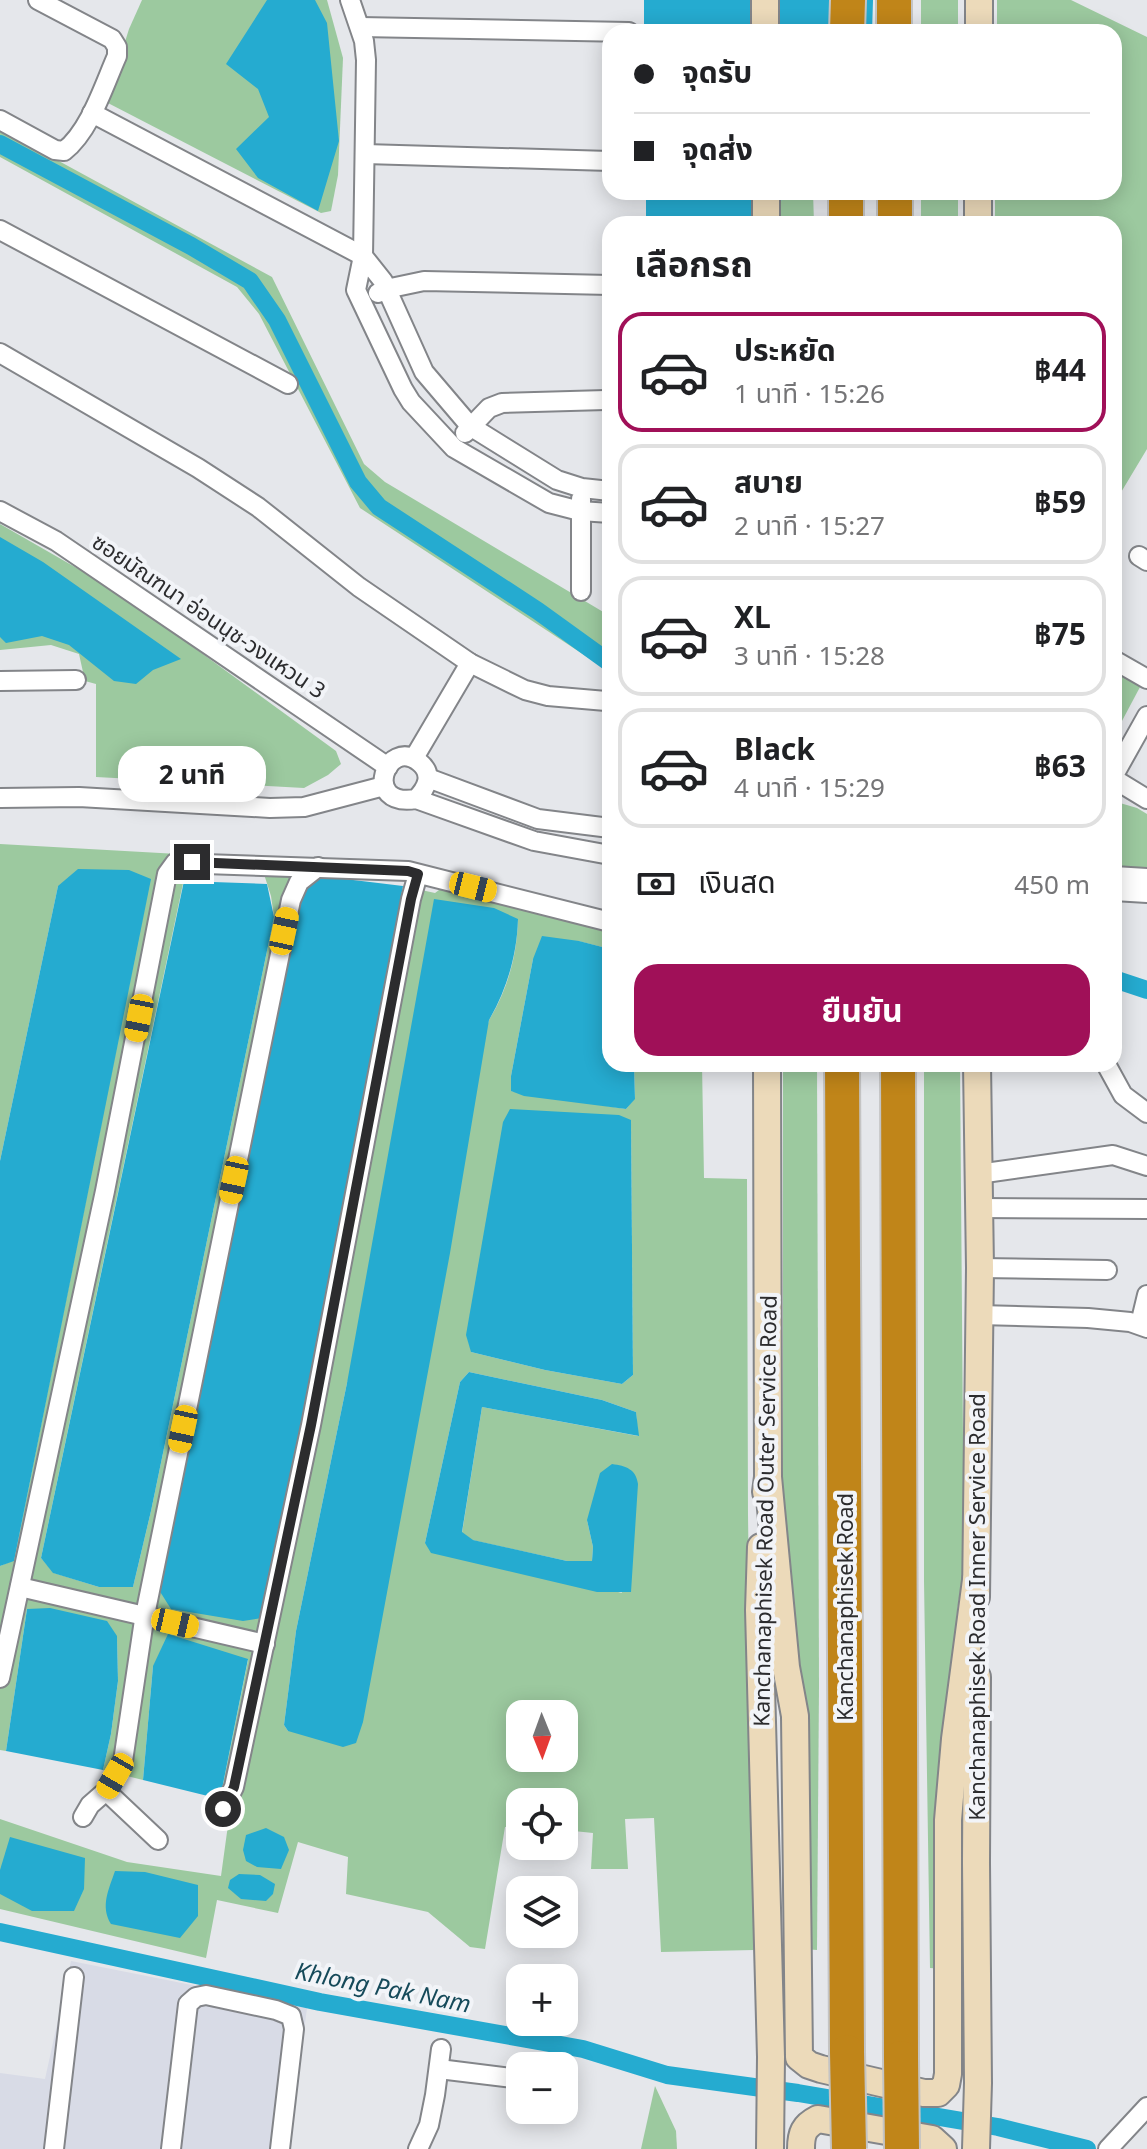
<!DOCTYPE html>
<html lang="th">
<head>
<meta charset="utf-8">
<style>
  :root { --surface:#fff; --page:#f6f6f6; --text:#202124; --muted:#757577; --line:#e0e0e0; --accent:#a01058 }
  body { margin:0; font-family:"Noto Sans","Noto Sans Thai",sans-serif; background:var(--page); color:var(--text); height:100vh; display:flex; flex-direction:column; font-size:30px; white-space:nowrap }
  * { box-sizing:border-box; margin:0 }
  p { font-size:26px; color:var(--muted) }
  .icon { flex:none; width:44px; height:44px; fill:none; stroke:currentColor; stroke-width:2; stroke-linecap:round; stroke-linejoin:round }
  .map { position:relative; flex:1; overflow:hidden }
  .sheet { position:absolute; left:602px; top:216px; width:520px; height:856px; display:flex; flex-direction:column; background:var(--surface); border-radius:24px; box-shadow:0 4px 20px #0003 }
  .sheet>* { flex:none }
  .hud { position:absolute; left:602px; top:24px; width:520px; height:176px; border-radius:24px; box-shadow:0 4px 20px #0003; display:grid; align-content:center; height:176px; padding:0 32px; background:var(--surface) }
  .needle { width:52px; rotate:179deg }
  .tools { position:absolute; left:506px; top:1700px; display:grid; gap:16px }
  .tools a { display:grid; place-items:center; width:72px; height:72px; border-radius:16px; background:var(--surface); box-shadow:0 4px 20px #0003; font-size:40px }
  .end { position:absolute; width:36px; height:36px; margin:-18px; border:10px solid #2c2c2e; background:#fff; box-shadow:0 0 0 4px #fff }
  .from { border-radius:50% }
  .bubble { position:absolute; height:56px; border-radius:24px; background:var(--surface); box-shadow:0 4px 20px #0003; font-size:26px; font-weight:700; line-height:56px; text-align:center }
  .car { position:absolute; width:24px; height:48px; margin:-24px -12px; border-radius:10px; box-shadow:0 0 6px 2px #0007; background:linear-gradient(#f5c518 24%,#345 0 40%,#f5c518 0 76%,#345 0 86%,#f5c518 0) }
  .hud b { display:flex; align-items:center; gap:28px; height:76px; font-size:30px }
  .hud b+b { border-top:2px solid var(--line) }
  .hud i { width:20px; height:20px; background:var(--text) }
  ul { padding:0; list-style:none }
  li { display:flex; align-items:center; gap:24px; height:120px; margin:0 16px 12px; padding:0 16px; border:4px solid var(--line); border-radius:24px }
  li div { flex:1 }
  li b { display:block; font-size:30px }
  li em { font-style:normal; font-weight:700 }
  li.selected { border-color:var(--accent) }
  li>.icon { width:72px; height:72px; stroke-width:1.5 }
  h2 { padding:0 32px; font-size:36px; line-height:96px }
  .pay { display:flex; align-items:center; gap:20px; height:88px; padding:0 32px; font-size:30px }
  .pay p { margin-inline-start:auto }
  .action { display:flex; gap:16px; margin-top:auto; padding:16px 32px }
  .action a { flex:1; height:92px; border-radius:24px; background:var(--accent); color:#fff; font-size:32px; font-weight:700; line-height:92px; text-align:center }
  .map>svg:first-child { display:block }
  .built { fill:#d8dbe6 }
  .green { fill:#9cc99f; fill-rule:evenodd }
  .water { fill:#25abd0 }
  .lines { fill:none; stroke-linecap:round; stroke-linejoin:round }
  .canal { stroke:#25abd0; stroke-width:18 }
  .minor-casing { stroke:#838589; stroke-width:22 }
  .secondary-casing { stroke:#838589; stroke-width:30 }
  .motorway-casing { stroke:#c4c4c4; stroke-width:38 }
  .minor { stroke:#fff; stroke-width:18 }
  .secondary { stroke:#ecdaba; stroke-width:26 }
  .motorway { stroke:#c08519; stroke-width:34 }
  .motorway-bridge-casing { stroke:#c4c4c4; stroke-width:38; stroke-linecap:butt }
  .motorway-bridge { stroke:#c08519; stroke-width:34 }
  .route { stroke:#2c2c2e; stroke-width:10 }
  .labels { text-anchor:middle; stroke-width:8; stroke-linejoin:round; paint-order:stroke }
  .street-label { font-size:22px; fill:#2c2c2e; stroke:#f2f4f8 }
  .water-label { font-size:24px; font-style:italic; fill:#164a5a; stroke:#f2f4f8 }
</style>
</head>
<body>
<div class="map">
<svg width="1147" height="2149" viewBox="0 0 1147 2149">
  <rect width="100%" height="100%" fill="#e5e7eb"/>
  <path class="built" d="M 71,1961 L 307,2008 L 289,2149 L 0,2149 L 0,2073 L 45,2079 Z"/>
  <g class="green">
    <path d="M 142,0 L 327,0 L 343,58 L 338,175 L 331,211 L 321,213 L 106,102 L 129,29 Z"/>
    <rect x="921" y="0" width="37" height="32"/>
    <path d="M 997,0 L 1071,0 L 1147,37 L 1147,449 L 1114,504 L 1114,224 L 995,224 L 995,192 L 1114,192 L 1114,32 L 997,32 Z"/>
    <path d="M 0,129 L 272,277 L 364,464 L 385,482 L 610,616 L 610,672 L 360,508 L 259,314 L 237,287 L 0,157 Z"/>
    <path d="M 786,192 L 813,192 L 814,224 L 768,224 Z"/>
    <rect x="921" y="192" width="37" height="32"/>
    <path d="M 0,524 L 115,590 L 336,751 L 341,764 L 328,775 L 304,788 L 96,777 L 96,684 L 85,681 L 79,654 L 51,645 L 0,650 Z"/>
    <path d="M 1114,668 L 1137,682 L 1140,687 L 1114,736 Z"/>
    <path d="M 1120,803 L 1137,808 L 1147,814 L 1147,868 L 1114,867 L 1114,804 Z"/>
    <path d="M 0,844 L 178,854 L 185,874 L 41,1558 L 54,1573 L 99,1587 L 133,1587 L 151,1511 L 274,917 L 271,896 L 263,871 L 320,876 L 387,965 L 403,886 L 435,893 L 443,887 L 610,930 L 610,949 L 578,941 L 533,959 L 511,1076 L 511,1091 L 626,1109 L 635,1098 L 634,1064 L 702,1064 L 704,1178 L 747,1179 L 748,1515 L 754,1950 L 661,1952 L 654,1818 L 625,1819 L 628,1869 L 591,1869 L 593,1833 L 564,1830 L 564,1802 L 520,1802 L 520,1827 L 505,1827 L 485,1949 L 470,1947 L 428,1912 L 346,1894 L 348,1857 L 298,1842 L 278,1913 L 217,1900 L 206,1958 L 0,1909 L 0,1819 L 127,1862 L 221,1876 L 231,1803 L 220,1799 L 248,1660 L 153,1666 L 143,1780 L 103,1770 L 111,1734 L 118,1681 L 117,1637 L 27,1609 L 6,1751 L 0,1750 L 0,1566 L 14,1560 L 150,879 L 58,886 L 0,1161 ZM 518,919 C 517,955 508,989 489,1020 L 288,1731 L 284,1725 L 296,1631 L 347,1383 ZM 631,1121 L 633,1375 L 622,1384 L 545,1370 L 471,1352 ZM 469,1372 L 602,1400 L 636,1412 L 638,1436 L 482,1407 L 462,1533 L 472,1540 L 567,1561 L 592,1561 L 593,1547 L 587,1520 L 622,1593 L 425,1543 L 460,1382 ZM 520,1714 L 564,1714 L 564,1758 L 520,1758 Z"/>
    <path d="M 783,1064 L 817,1064 L 819,1685 L 817,1950 L 804,1949 L 783,1518 Z"/>
    <path d="M 924,1064 L 960,1064 L 964,1563 L 957,1612 L 945,1773 L 943,1969 L 930,1968 L 924,1581 Z"/>
    <path d="M 655,2086 L 676,2131 L 677,2149 L 641,2149 Z"/>
  </g>
  <g class="water">
    <path d="M 267,0 L 315,0 L 327,23 L 339,141 L 318,211 L 258,178 L 236,149 L 269,117 L 258,89 L 226,64 Z"/>
    <path d="M 644,0 L 873,0 L 872,32 L 644,32 Z"/>
    <path d="M 646,192 L 786,192 L 768,224 L 646,224 Z"/>
    <path d="M 0,537 L 43,562 L 181,659 L 153,670 L 136,684 L 114,681 L 69,645 L 42,636 L 6,643 L 0,637 Z"/>
    <path d="M 78,869 L 129,870 L 151,879 L 14,1561 L 0,1566 L 0,1161 L 58,886 Z"/>
    <path d="M 320,876 L 403,886 L 323,1313 L 262,1618 L 243,1621 L 171,1609 L 159,1590 L 289,949 L 305,886 Z"/>
    <path d="M 184,881 L 267,884 L 274,917 L 151,1511 L 133,1587 L 99,1587 L 53,1573 L 41,1558 Z"/>
    <path d="M 434,899 L 494,908 L 518,919 C 517,955 507,989 489,1020 L 450,1253 L 363,1722 L 356,1743 L 343,1747 L 288,1731 L 284,1725 L 296,1631 L 347,1383 Z"/>
    <path d="M 542,936 L 579,941 L 610,949 L 610,1064 L 634,1064 L 635,1099 L 626,1109 L 524,1096 L 511,1091 L 511,1076 L 533,959 Z"/>
    <path d="M 510,1109 L 619,1115 L 631,1120 L 633,1375 L 622,1384 L 545,1370 L 471,1352 L 466,1335 L 503,1122 Z"/>
    <path d="M 469,1372 L 602,1400 L 636,1412 L 639,1436 L 482,1407 L 462,1532 L 473,1540 L 567,1561 L 592,1561 L 593,1547 L 587,1520 L 600,1473 L 612,1464 C 626,1466 636,1469 638,1484 L 631,1592 L 597,1592 L 431,1553 L 425,1543 L 460,1382 Z"/>
    <path d="M 50,1608 L 107,1621 L 117,1636 L 118,1681 L 111,1734 L 103,1770 L 6,1751 L 27,1609 Z"/>
    <path d="M 168,1634 L 248,1659 L 220,1799 L 143,1780 L 153,1666 Z"/>
    <path d="M 266,1828 L 284,1837 L 289,1850 L 281,1869 L 257,1867 L 246,1861 L 243,1850 L 246,1835 Z"/>
    <path d="M 10,1837 L 85,1858 L 84,1889 L 74,1911 L 32,1911 L 0,1894 L 0,1870 Z"/>
    <path d="M 115,1871 L 145,1872 L 198,1885 L 198,1916 L 180,1938 L 111,1924 C 100,1906 109,1889 115,1871 Z"/>
    <path d="M 239,1874 L 260,1875 L 275,1884 L 273,1894 L 266,1901 L 241,1899 L 228,1888 L 230,1880 Z"/>
  </g>
  <g class="lines">
    <g class="canal">
      <path d="M 0,144 L 191,246 L 250,281 L 277,320 L 358,482 L 379,507 L 538,611 L 610,663"/>
      <path d="M 1114,979 L 1147,990"/>
      <path d="M 0,1932 L 320,2002 L 583,2049 L 667,2075 L 798,2093 L 998,2127 L 1087,2149"/>
    </g>
    <defs>
      <g id="minor">
        <path d="M 350,0 L 364,41 L 366,60 L 363,256 L 356,290 L 403,389 L 411,402 L 454,448 L 549,503 L 580,511 L 610,513"/>
        <path d="M 360,27 L 629,32"/>
        <path d="M 92,113 L 363,256 L 383,281 L 424,372 L 470,426 L 557,480 L 582,488 L 610,491"/>
        <path d="M 0,120 L 55,150 L 64,151 C 90,131 104,85 117,56 L 117,47 L 112,39 L 38,0"/>
        <path d="M 365,154 L 610,161"/>
        <path d="M 0,230 L 288,384"/>
        <path d="M 378,293 L 386,289 L 424,281 L 610,285"/>
        <path d="M 0,353 L 198,468 L 258,507 L 359,587 L 470,663 L 525,690 L 548,696 L 606,701"/>
        <path d="M 465,433 L 489,408 L 502,403 L 606,400"/>
        <path d="M 0,511 L 56,541 L 388,767"/>
        <path d="M 1139,556 L 1147,561"/>
        <path d="M 581,591 L 581,499"/>
        <path d="M 1114,660 L 1147,679"/>
        <path d="M 0,681 L 76,680"/>
        <path d="M 414,758 L 470,663"/>
        <path d="M 1114,775 L 1147,716"/>
        <path d="M 428,778 L 538,819 L 610,828"/>
        <path d="M 1114,779 L 1147,799"/>
        <path d="M 0,798 L 79,797 L 270,808 L 304,807 L 384,786"/>
        <path d="M 416,799 C 427,788 434,774 419,762 C 386,736 361,808 416,799 L 534,841 L 610,855"/>
        <path d="M 1114,876 L 1147,878"/>
        <path d="M 1114,891 L 1147,893"/>
        <path d="M 1106,1064 L 1123,1095 L 1147,1113"/>
        <path d="M 978,1174 L 1113,1155 L 1147,1166"/>
        <path d="M 978,1208 L 1147,1209"/>
        <path d="M 980,1268 L 1107,1270"/>
        <path d="M 979,1315 L 1088,1318 L 1130,1322 L 1147,1328"/>
        <path d="M 1140,1324 L 1147,1295"/>
        <path d="M 20,1587 L 265,1644"/>
        <path d="M 0,1678 L 105,1191 L 167,874 L 175,863 L 408,871 L 610,922"/>
        <path d="M 106,1791 L 158,1840"/>
        <path d="M 223,1809 L 234,1787 L 311,1425 L 411,899 L 418,874"/>
        <path d="M 83,1817 L 90,1805 L 106,1791 L 123,1761 L 144,1620 L 291,900 L 299,882 L 318,867"/>
        <path d="M 439,2069 L 520,2079"/>
        <path d="M 54,2149 L 74,1977"/>
        <path d="M 171,2149 L 188,2004 L 196,1997 L 206,1995 L 276,2010 L 291,2016 L 294,2029 L 280,2149"/>
        <path d="M 418,2149 L 429,2125 L 435,2095 L 441,2049"/>
        <path d="M 1108,2149 L 1147,2107"/>
      </g>
      <g id="secondary">
        <path d="M 765,0 L 765,32"/>
        <path d="M 979,32 L 979,0"/>
        <path d="M 766,192 L 766,224"/>
        <path d="M 978,224 L 978,192"/>
        <path d="M 768,1477 L 786,1667 L 795,1716 L 799,2057 L 809,2065 L 821,2069 L 924,2093 L 938,2093 L 946,2085 L 948,2074 L 948,1820 L 955,1739 L 976,1580"/>
        <path d="M 766,1492 L 768,1477 L 767,1064"/>
        <path d="M 761,1547 L 759,1610 L 771,2057 L 770,2149"/>
        <path d="M 976,1597 L 980,1268 L 977,1064"/>
        <path d="M 801,2149 C 801,2133 804,2126 818,2119 L 932,2139 L 943,2149"/>
        <path d="M 976,2149 L 978,2083 L 976,1863 L 977,1677"/>
      </g>
      <g id="motorway">
        <path d="M 894,0 L 894,32"/>
        <path d="M 847,32 L 848,0"/>
        <path d="M 895,192 L 895,224"/>
        <path d="M 846,224 L 846,192"/>
        <path d="M 842,1064 L 847,2052"/>
        <path d="M 898,1064 L 901,2058"/>
      </g>
    </defs>
    <use href="#minor" class="minor-casing"/>
    <use href="#secondary" class="secondary-casing"/>
    <use href="#motorway" class="motorway-casing"/>
    <use href="#minor" class="minor"/>
    <use href="#secondary" class="secondary"/>
    <use href="#motorway" class="motorway"/>
    <defs>
      <g id="motorway-bridge">
        <path d="M 847,2052 L 849,2149"/>
        <path d="M 901,2058 L 902,2149"/>
      </g>
    </defs>
    <use href="#motorway-bridge" class="motorway-bridge-casing"/>
    <use href="#motorway-bridge" class="motorway-bridge"/>
  </g>
  <g class="lines">
    <path class="route" d="M 192,862 L 408,871 L 418,874 L 411,899 L 311,1425 L 234,1787 L 223,1809"/>
  </g>
  <g class="labels">
    <g class="street-label">
      <text transform="translate(209 616) rotate(34)" y="8">ซอยมัณฑนา อ่อนนุช-วงแหวน 3</text>
      <text transform="translate(765 1511) rotate(-89)" y="8">Kanchanaphisek Road Outer Service Road</text>
      <text transform="translate(845 1607) rotate(-90)" y="8">Kanchanaphisek Road</text>
      <text transform="translate(977 1607) rotate(-90)" y="8">Kanchanaphisek Road Inner Service Road</text>
    </g>
    <g class="water-label">
      <text transform="translate(383 1988) rotate(11)" y="8">Khlong Pak Nam</text>
    </g>
  </g>
</svg>
<div class="tools">
<a><svg class="needle" viewBox="-14 -14 28 28"><path d="M0-13l5 13h-10z" fill="#e53935"/><path d="M0 13l5-13h-10z" fill="#757577"/></svg></a>
<a><svg class="icon" aria-label="locate" viewBox="0 0 24 24"><circle cx="12" cy="12" r="6"/><path d="M12 2v4M12 18v4M2 12h4M18 12h4"/></svg></a>
<a><svg class="icon" aria-label="layers" viewBox="0 0 24 24"><path d="M12 4l9 5-9 5-9-5zM3 14l9 5 9-5"/></svg></a>
<a>+</a>
<a>−</a>
</div>
<i class="end from" style="left:223px;top:1809px"></i>
<i class="end" style="left:192px;top:862px"></i>
<div class="bubble" style="left:118px;top:746px;width:148px">2 นาที</div>
<i class="car" style="left:473px;top:887px;rotate:104deg"></i>
<i class="car" style="left:284px;top:931px;rotate:12deg"></i>
<i class="car" style="left:139px;top:1018px;rotate:191deg"></i>
<i class="car" style="left:234px;top:1180px;rotate:192deg"></i>
<i class="car" style="left:183px;top:1429px;rotate:192deg"></i>
<i class="car" style="left:175px;top:1623px;rotate:103deg"></i>
<i class="car" style="left:115px;top:1776px;rotate:210deg"></i>
<div class="hud">
<b><i class="from"></i>จุดรับ</b>
<b><i></i>จุดส่ง</b>
</div>
<section class="sheet">
<h2>เลือกรถ</h2>
<ul>
<li class="selected"><svg class="icon" aria-label="car" viewBox="0 0 24 24"><path d="M5 17H2v-5l4-1 3-4h7l3 4 3 1v5h-3M9 17h6M6 11h13"/><circle cx="7" cy="17" r="2"/><circle cx="17" cy="17" r="2"/></svg><div><b>ประหยัด</b><p>1 นาที · 15:26</p></div><em>฿44</em></li>
<li><svg class="icon" aria-label="car" viewBox="0 0 24 24"><path d="M5 17H2v-5l4-1 3-4h7l3 4 3 1v5h-3M9 17h6M6 11h13"/><circle cx="7" cy="17" r="2"/><circle cx="17" cy="17" r="2"/></svg><div><b>สบาย</b><p>2 นาที · 15:27</p></div><em>฿59</em></li>
<li><svg class="icon" aria-label="car" viewBox="0 0 24 24"><path d="M5 17H2v-5l4-1 3-4h7l3 4 3 1v5h-3M9 17h6M6 11h13"/><circle cx="7" cy="17" r="2"/><circle cx="17" cy="17" r="2"/></svg><div><b>XL</b><p>3 นาที · 15:28</p></div><em>฿75</em></li>
<li><svg class="icon" aria-label="car" viewBox="0 0 24 24"><path d="M5 17H2v-5l4-1 3-4h7l3 4 3 1v5h-3M9 17h6M6 11h13"/><circle cx="7" cy="17" r="2"/><circle cx="17" cy="17" r="2"/></svg><div><b>Black</b><p>4 นาที · 15:29</p></div><em>฿63</em></li>
</ul>
<div class="pay"><svg class="icon" aria-label="cash" viewBox="0 0 24 24"><path d="M3 7h18v10H3z"/><circle cx="12" cy="12" r="2"/></svg>เงินสด<p>450 m</p></div>
<div class="action"><a>ยืนยัน</a></div>
</section>
</div>
</body>
</html>
